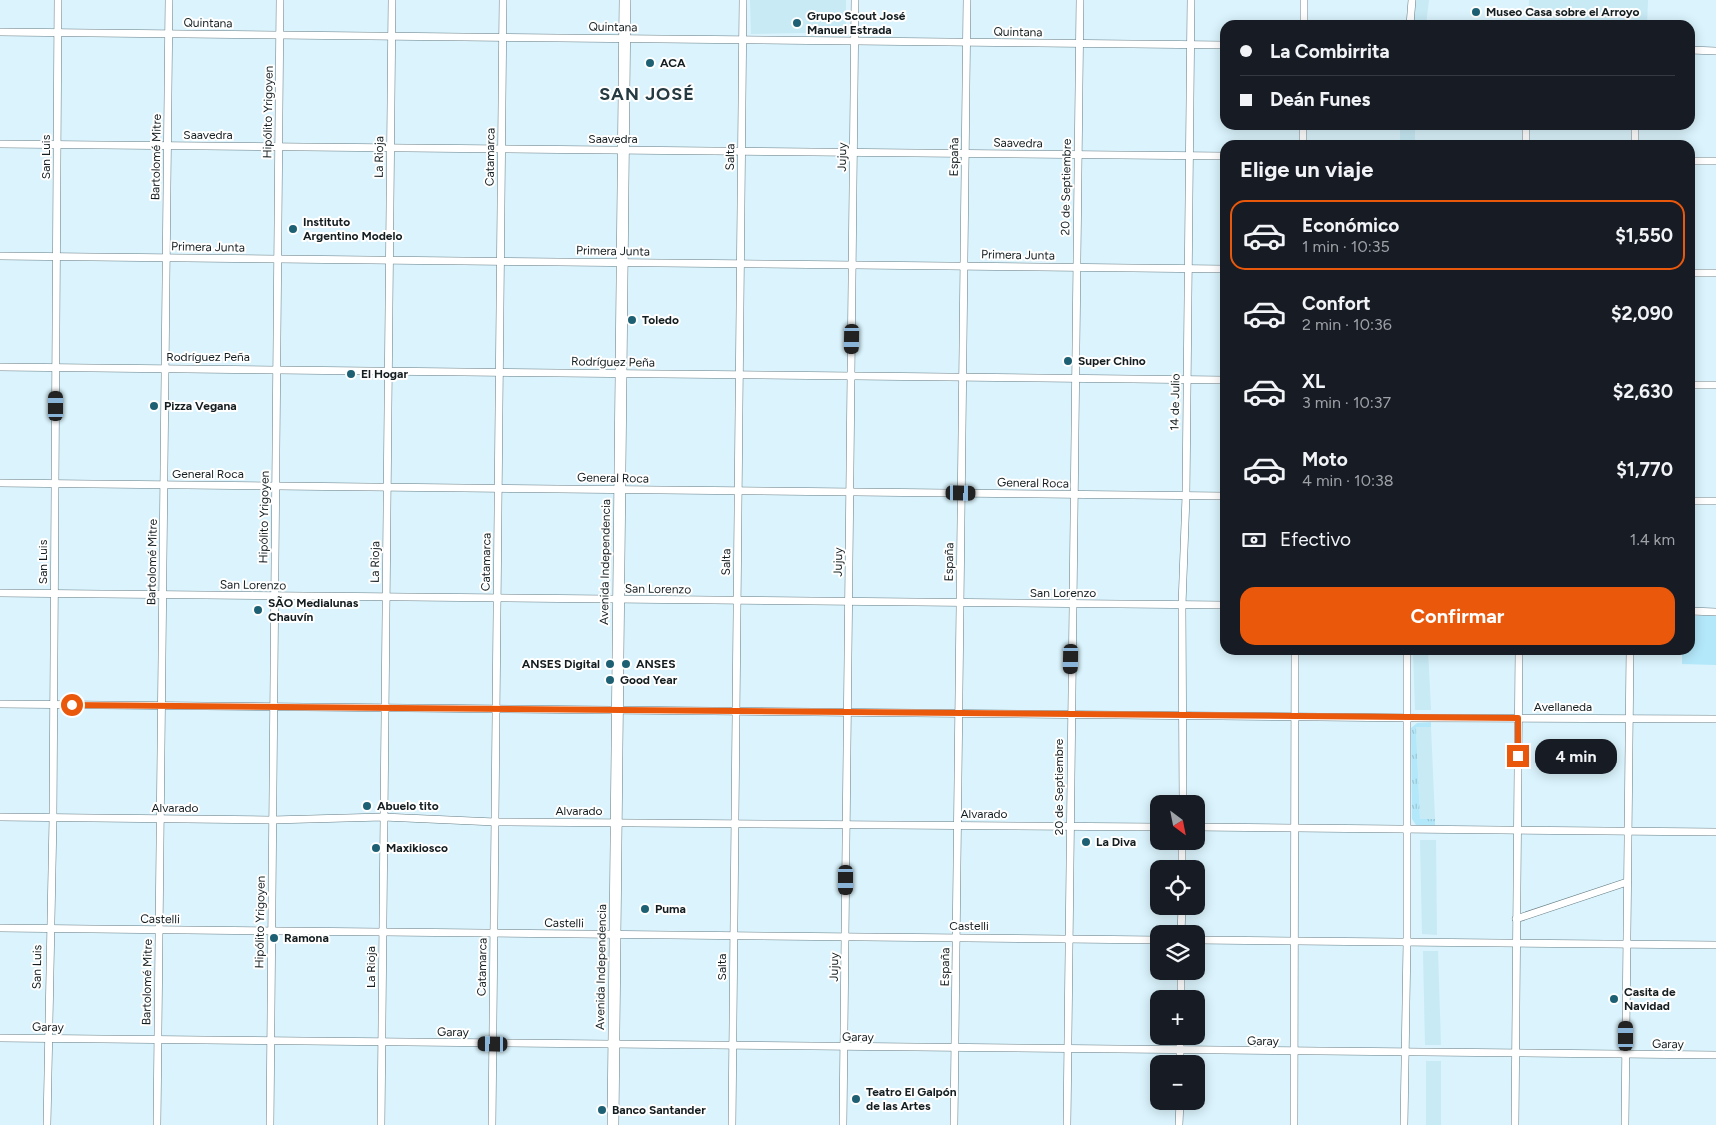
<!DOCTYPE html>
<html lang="es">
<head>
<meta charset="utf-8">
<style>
  :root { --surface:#171b24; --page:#242831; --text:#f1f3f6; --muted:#9ea1a6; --line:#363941; --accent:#ea580c }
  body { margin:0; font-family:Figtree,sans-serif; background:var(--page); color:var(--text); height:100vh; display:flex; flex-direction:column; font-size:19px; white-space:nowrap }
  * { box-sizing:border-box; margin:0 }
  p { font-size:16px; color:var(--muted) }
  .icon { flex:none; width:28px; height:28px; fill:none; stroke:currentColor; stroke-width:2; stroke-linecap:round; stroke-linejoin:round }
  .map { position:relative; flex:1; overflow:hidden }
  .details { position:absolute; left:1220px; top:140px; width:475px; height:515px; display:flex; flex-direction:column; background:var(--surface); border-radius:15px; box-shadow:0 2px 12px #0003 }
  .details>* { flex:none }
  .hud { position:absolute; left:1220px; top:20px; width:475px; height:110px; border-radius:15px; box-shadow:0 2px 12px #0003; display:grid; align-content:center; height:110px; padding:0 20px; background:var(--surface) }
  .needle { width:32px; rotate:148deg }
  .controls { position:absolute; left:1150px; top:795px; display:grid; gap:10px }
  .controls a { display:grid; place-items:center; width:55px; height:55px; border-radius:10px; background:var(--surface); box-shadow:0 2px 12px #0003; font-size:25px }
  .end { position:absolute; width:22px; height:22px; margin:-11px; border:6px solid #ea580c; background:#fff; box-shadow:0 0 0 2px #fff }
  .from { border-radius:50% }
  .bubble { position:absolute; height:35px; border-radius:15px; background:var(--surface); box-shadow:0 2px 12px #0003; font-size:16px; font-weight:700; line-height:35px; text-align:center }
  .car { position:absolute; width:15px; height:30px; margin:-15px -8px; border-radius:6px; box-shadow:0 0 4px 1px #0007; background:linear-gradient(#222 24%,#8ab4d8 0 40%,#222 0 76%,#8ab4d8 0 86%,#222 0) }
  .hud b { display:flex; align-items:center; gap:18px; height:48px; font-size:19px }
  .hud b+b { border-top:1px solid var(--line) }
  .hud i { width:12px; height:12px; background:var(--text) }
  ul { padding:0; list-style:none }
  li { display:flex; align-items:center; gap:15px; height:70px; margin:0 10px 8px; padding:0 10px; border:2px solid transparent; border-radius:15px }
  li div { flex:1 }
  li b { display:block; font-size:19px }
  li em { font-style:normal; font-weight:700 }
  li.active { border-color:var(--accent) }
  li>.icon { width:45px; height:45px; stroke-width:1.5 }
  h2 { padding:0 20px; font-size:22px; line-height:60px }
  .pay { display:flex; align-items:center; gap:12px; height:55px; padding:0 20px; font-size:19px }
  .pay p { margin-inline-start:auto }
  .cta { display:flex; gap:10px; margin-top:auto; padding:10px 20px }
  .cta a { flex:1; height:58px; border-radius:15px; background:var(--accent); color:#fff; font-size:20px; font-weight:700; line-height:58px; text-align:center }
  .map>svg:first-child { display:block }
  .built { fill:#c7eaf5 }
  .grass { fill:url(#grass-tufts) }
  .park { fill:#b3e8fa }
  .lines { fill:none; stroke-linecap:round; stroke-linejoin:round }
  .street-casing { stroke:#657c84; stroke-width:8 }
  .primary-casing { stroke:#657c84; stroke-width:12 }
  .street { stroke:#fff; stroke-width:7 }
  .primary { stroke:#fff; stroke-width:11 }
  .route { stroke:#ea580c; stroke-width:6 }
  .poi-dot { fill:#1d6073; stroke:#fff; stroke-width:2 }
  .labels { text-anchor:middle; stroke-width:4; stroke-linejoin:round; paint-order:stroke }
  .poi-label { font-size:12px; font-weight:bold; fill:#141d20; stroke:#fff; text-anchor:start }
  .street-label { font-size:12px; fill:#141d20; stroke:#fff }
  .district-label { font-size:18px; font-weight:bold; letter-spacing:1px; fill:#253a41; stroke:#fff }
</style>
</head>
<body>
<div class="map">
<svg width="1716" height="1125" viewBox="0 0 1716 1125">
  <defs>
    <pattern id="grass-tufts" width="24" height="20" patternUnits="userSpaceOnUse" patternTransform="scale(1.25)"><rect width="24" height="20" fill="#b3e8fa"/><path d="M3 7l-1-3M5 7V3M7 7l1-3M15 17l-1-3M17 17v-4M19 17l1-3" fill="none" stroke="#99c7d6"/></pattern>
  </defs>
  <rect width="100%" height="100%" fill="#daf3fc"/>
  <g class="built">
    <path d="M 750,0 L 846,0 L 846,32 L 751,34 Z"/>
    <path d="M 1414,0 L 1429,0 L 1426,25 L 1412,25 Z"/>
    <path d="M 1529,0 L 1648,0 L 1647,25 L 1528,25 Z"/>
    <rect x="1400" y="125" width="15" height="20"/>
    <path d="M 1413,650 L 1428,650 L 1431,710 L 1415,710 Z"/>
    <path d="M 1416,727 L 1431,727 L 1435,819 L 1420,819 Z"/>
    <path d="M 1420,840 L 1436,840 L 1437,935 L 1422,934 Z"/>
    <path d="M 1423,951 L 1438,951 L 1441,1045 L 1425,1045 Z"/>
    <rect x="1426" y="1061" width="15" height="64"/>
  </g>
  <path class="grass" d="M 1431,722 L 1431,727 L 1416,727 L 1420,819 L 1435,819 L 1435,825 L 1416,825 L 1412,819 L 1411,728 L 1417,723 Z"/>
  <path class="park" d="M 1690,616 L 1716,616 L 1716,665 L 1682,664 L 1682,650 L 1690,650 Z"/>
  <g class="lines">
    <defs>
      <g id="street">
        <path d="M 1304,25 L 1304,0"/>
        <path d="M 1410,25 L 1412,0"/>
        <path d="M 0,32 L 1225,45"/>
        <path d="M 1690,50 L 1716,51"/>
        <path d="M 0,144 L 1225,156"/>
        <path d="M 1303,145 L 1303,125"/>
        <path d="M 1526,145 L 1526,125"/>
        <path d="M 1635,145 L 1635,125"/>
        <path d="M 1690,161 L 1716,161"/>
        <path d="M 0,256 L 1225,269"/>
        <path d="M 1690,273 L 1716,273"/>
        <path d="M 0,367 L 1225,380"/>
        <path d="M 1690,385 L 1716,385"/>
        <path d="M 0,483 L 1225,496"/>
        <path d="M 1690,501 L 1716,501"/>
        <path d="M 0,593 L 1225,605"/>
        <path d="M 1690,611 L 1716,612"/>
        <path d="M 0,704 L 1419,718 L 1716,719"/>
        <path d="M 1183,804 L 1182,605 L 1186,496 L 1191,0"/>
        <path d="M 0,817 L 272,820 L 383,817 L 495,822 L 1159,827"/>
        <path d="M 1196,827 L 1716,832"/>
        <path d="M 1182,869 L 1182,841"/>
        <path d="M 1516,919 L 1627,882"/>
        <path d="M 0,928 L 1159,940"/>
        <path d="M 1181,934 L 1182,906"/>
        <path d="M 1196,940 L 1716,945"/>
        <path d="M 1181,999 L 1181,971"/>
        <path d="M 0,1038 L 1716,1055"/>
        <path d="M 1180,1064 L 1180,1036"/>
        <path d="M 47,1125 L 53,818 L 58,0"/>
        <path d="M 157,1125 L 169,0"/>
        <path d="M 270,1125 L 280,0"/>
        <path d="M 381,1125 L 392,0"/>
        <path d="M 492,1125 L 503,0"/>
        <path d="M 732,1125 L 743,0"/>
        <path d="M 843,1125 L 855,0"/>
        <path d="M 954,1125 L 967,0"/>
        <path d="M 1067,1125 L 1080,0"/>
        <path d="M 1179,1125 L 1180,1101"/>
        <path d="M 1294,1125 L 1295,650"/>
        <path d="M 1404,1125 L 1407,942 L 1407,650"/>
        <path d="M 1515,1125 L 1519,650"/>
        <path d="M 1625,1125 L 1630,650"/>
      </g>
      <path id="primary" d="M 613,1125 L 625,0"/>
    </defs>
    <use href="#street" class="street-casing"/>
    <use href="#primary" class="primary-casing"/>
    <use href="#street" class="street"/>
    <use href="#primary" class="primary"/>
  </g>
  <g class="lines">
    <path class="route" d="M 72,705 L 1518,718 L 1518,756"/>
  </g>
  <g class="poi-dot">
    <circle cx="1476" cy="12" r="5"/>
    <circle cx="797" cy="23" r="5"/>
    <circle cx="650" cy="63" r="5"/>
    <circle cx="293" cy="229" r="5"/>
    <circle cx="632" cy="320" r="5"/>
    <circle cx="1068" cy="361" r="5"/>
    <circle cx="351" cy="374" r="5"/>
    <circle cx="154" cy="406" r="5"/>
    <circle cx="258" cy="610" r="5"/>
    <circle cx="610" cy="664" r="5"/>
    <circle cx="626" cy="664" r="5"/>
    <circle cx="610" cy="680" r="5"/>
    <circle cx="367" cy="806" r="5"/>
    <circle cx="1086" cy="842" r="5"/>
    <circle cx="376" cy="848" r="5"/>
    <circle cx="645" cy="909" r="5"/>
    <circle cx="274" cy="938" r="5"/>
    <circle cx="1614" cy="999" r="5"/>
    <circle cx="856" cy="1099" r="5"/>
    <circle cx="602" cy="1110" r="5"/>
  </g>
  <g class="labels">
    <g class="poi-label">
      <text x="1486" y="16">Museo Casa sobre el Arroyo</text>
      <text x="807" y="20">Grupo Scout José<tspan x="807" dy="14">Manuel Estrada</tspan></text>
      <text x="660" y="67">ACA</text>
      <text x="303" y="226">Instituto<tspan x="303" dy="14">Argentino Modelo</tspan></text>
      <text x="642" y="324">Toledo</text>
      <text x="1078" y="365">Super Chino</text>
      <text x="361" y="378">El Hogar</text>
      <text x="164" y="410">Pizza Vegana</text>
      <text x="268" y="607">SÃO Medialunas<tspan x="268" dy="14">Chauvín</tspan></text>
      <text x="600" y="668" text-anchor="end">ANSES Digital</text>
      <text x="636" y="668">ANSES</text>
      <text x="620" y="684">Good Year</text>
      <text x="377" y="810">Abuelo tito</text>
      <text x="1096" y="846">La Diva</text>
      <text x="386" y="852">Maxikiosco</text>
      <text x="655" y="913">Puma</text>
      <text x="284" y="942">Ramona</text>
      <text x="1624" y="996">Casita de<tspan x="1624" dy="14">Navidad</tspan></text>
      <text x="866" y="1096">Teatro El Galpón<tspan x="866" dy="14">de las Artes</tspan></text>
      <text x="612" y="1114">Banco Santander</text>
    </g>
    <g class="street-label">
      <text transform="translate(208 23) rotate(1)" y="4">Quintana</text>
      <text transform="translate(613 27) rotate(1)" y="4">Quintana</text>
      <text transform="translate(1018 32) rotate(1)" y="4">Quintana</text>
      <text transform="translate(268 112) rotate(-89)" y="4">Hipólito Yrigoyen</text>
      <text x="208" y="139">Saavedra</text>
      <text x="613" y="143">Saavedra</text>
      <text transform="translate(1018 143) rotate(1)" y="4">Saavedra</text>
      <text transform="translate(46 157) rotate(-90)" y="4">San Luis</text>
      <text transform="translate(156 157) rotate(-89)" y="4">Bartolomé Mitre</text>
      <text transform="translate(379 157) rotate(-89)" y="4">La Rioja</text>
      <text transform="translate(490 157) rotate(-89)" y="4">Catamarca</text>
      <text transform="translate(730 157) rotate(-89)" y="4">Salta</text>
      <text transform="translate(842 157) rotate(-89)" y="4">Jujuy</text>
      <text transform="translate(954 157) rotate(-89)" y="4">España</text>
      <text transform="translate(1066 187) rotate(-89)" y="4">20 de Septiembre</text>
      <text transform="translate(208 247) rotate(1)" y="4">Primera Junta</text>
      <text transform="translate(613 251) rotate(1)" y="4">Primera Junta</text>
      <text transform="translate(1018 255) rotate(1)" y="4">Primera Junta</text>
      <text x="208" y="361">Rodríguez Peña</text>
      <text transform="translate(613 362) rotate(1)" y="4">Rodríguez Peña</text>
      <text transform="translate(1175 402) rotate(-89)" y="4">14 de Julio</text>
      <text x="208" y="478">General Roca</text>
      <text transform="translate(613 478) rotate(1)" y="4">General Roca</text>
      <text transform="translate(1033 483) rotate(1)" y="4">General Roca</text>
      <text transform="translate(264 517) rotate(-89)" y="4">Hipólito Yrigoyen</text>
      <text transform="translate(43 562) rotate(-90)" y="4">San Luis</text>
      <text transform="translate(152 562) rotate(-89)" y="4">Bartolomé Mitre</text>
      <text transform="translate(375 562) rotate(-89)" y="4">La Rioja</text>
      <text transform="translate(486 562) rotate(-89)" y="4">Catamarca</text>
      <text transform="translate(605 562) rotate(-89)" y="4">Avenida Independencia</text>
      <text transform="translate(726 562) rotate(-89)" y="4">Salta</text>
      <text transform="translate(838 562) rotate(-89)" y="4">Jujuy</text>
      <text transform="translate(949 562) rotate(-89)" y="4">España</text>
      <text transform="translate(253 585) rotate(1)" y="4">San Lorenzo</text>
      <text transform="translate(658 589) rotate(1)" y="4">San Lorenzo</text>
      <text x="1063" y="597">San Lorenzo</text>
      <text x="1563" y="711">Avellaneda</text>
      <text transform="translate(1059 787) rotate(-90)" y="4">20 de Septiembre</text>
      <text x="175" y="812">Alvarado</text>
      <text x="579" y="815">Alvarado</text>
      <text x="984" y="818">Alvarado</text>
      <text transform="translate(160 919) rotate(1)" y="4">Castelli</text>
      <text transform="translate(260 922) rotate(-89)" y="4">Hipólito Yrigoyen</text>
      <text transform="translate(564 923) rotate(1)" y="4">Castelli</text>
      <text x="969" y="930">Castelli</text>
      <text transform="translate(37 967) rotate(-89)" y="4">San Luis</text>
      <text transform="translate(371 967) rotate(-90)" y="4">La Rioja</text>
      <text transform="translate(482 967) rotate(-89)" y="4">Catamarca</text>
      <text transform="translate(601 967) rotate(-89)" y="4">Avenida Independencia</text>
      <text transform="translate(722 967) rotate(-90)" y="4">Salta</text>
      <text transform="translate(834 967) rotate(-89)" y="4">Jujuy</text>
      <text transform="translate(945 967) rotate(-89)" y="4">España</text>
      <text transform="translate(147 982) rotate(-89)" y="4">Bartolomé Mitre</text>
      <text transform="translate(48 1027) rotate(1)" y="4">Garay</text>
      <text transform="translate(453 1032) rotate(1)" y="4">Garay</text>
      <text transform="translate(858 1037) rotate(1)" y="4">Garay</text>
      <text transform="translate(1263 1041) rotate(1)" y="4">Garay</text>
      <text transform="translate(1668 1044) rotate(1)" y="4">Garay</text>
    </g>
    <g class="district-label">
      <text x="647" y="100">SAN JOSÉ</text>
    </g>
  </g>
</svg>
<div class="controls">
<a><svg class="needle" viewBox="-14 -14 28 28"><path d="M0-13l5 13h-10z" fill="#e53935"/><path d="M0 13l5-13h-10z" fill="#9ea1a6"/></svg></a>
<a><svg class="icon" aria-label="locate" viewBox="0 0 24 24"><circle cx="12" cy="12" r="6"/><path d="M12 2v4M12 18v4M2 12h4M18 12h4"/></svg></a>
<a><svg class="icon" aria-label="layers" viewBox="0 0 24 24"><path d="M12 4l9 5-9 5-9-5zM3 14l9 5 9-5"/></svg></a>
<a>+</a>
<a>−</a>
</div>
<i class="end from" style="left:72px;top:705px"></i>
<i class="end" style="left:1518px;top:756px"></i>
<div class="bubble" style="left:1535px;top:739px;width:82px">4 min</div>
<i class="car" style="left:852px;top:339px;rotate:181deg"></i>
<i class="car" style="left:56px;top:406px;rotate:0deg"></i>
<i class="car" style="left:961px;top:493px;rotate:91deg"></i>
<i class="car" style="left:1071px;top:659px;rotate:181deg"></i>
<i class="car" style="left:846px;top:880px;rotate:180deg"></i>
<i class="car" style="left:1626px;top:1036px;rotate:0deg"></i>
<i class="car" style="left:493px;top:1044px;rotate:271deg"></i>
<div class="hud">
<b><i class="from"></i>La Combirrita</b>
<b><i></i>Deán Funes</b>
</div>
<section class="details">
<h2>Elige un viaje</h2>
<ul>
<li class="active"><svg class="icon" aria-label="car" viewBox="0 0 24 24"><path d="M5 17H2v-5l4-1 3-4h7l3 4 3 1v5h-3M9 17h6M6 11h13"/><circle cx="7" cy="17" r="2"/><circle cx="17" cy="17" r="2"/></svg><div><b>Económico</b><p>1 min · 10:35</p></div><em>$1,550</em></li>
<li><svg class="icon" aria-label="car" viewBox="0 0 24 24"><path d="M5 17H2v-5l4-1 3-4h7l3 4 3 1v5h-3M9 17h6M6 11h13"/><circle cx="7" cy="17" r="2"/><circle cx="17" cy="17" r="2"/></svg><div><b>Confort</b><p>2 min · 10:36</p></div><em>$2,090</em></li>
<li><svg class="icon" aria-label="car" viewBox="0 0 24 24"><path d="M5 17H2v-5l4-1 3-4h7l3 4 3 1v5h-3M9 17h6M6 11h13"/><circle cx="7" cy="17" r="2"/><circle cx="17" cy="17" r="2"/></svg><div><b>XL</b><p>3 min · 10:37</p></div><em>$2,630</em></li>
<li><svg class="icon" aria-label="car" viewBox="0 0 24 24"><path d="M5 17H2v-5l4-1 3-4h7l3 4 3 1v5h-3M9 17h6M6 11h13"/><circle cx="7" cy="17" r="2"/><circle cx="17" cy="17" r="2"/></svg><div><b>Moto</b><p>4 min · 10:38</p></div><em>$1,770</em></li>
</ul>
<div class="pay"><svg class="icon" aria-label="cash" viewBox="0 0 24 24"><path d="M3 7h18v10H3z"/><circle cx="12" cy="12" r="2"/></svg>Efectivo<p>1.4 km</p></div>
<div class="cta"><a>Confirmar</a></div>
</section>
</div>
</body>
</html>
